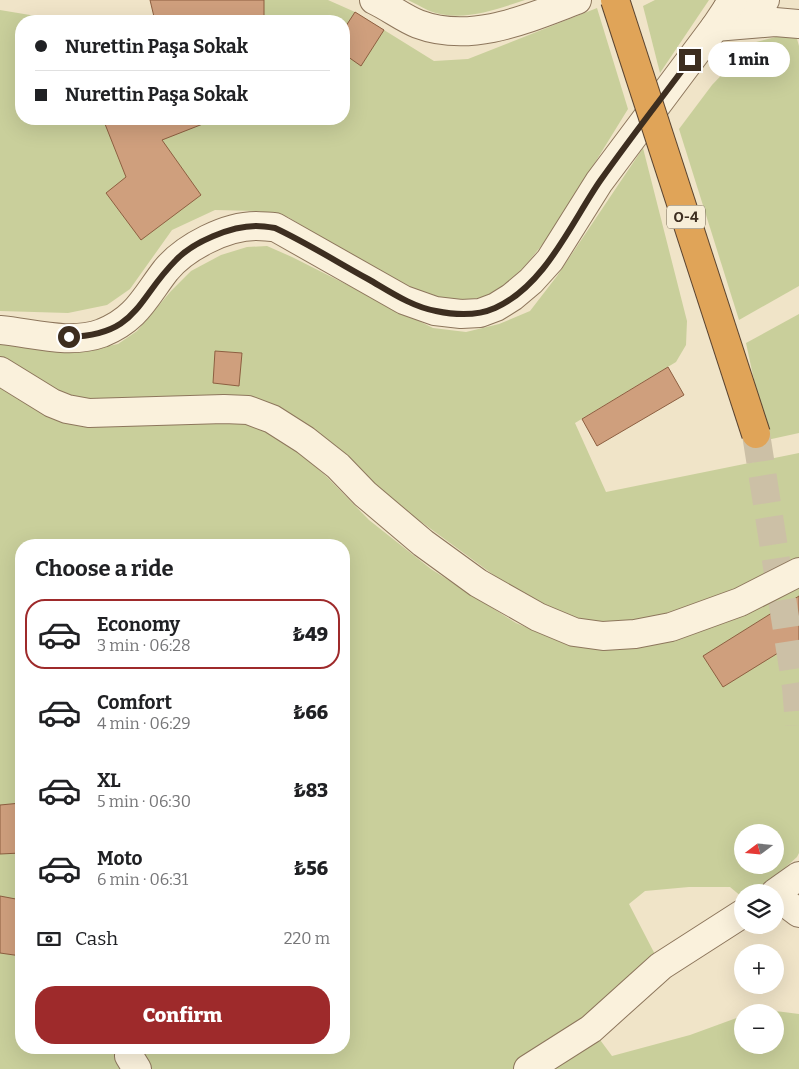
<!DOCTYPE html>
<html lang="en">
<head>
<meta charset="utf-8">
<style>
  :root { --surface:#fff; --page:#f6f6f6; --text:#202124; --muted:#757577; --line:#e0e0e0; --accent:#9e2a2b }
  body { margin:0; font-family:Bitter,serif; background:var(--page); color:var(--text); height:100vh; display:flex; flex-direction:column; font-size:19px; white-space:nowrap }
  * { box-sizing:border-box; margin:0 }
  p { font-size:16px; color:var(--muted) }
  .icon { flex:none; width:28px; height:28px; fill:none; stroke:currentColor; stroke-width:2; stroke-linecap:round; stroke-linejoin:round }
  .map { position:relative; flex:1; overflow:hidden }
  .side { position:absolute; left:15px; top:539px; width:335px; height:515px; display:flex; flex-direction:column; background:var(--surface); border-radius:20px; box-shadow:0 5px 20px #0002 }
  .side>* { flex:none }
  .top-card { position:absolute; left:15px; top:15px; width:335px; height:110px; border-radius:20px; box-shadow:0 5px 20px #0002; display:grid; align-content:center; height:110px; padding:0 20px; background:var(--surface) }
  .needle { width:32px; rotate:254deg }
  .controls { position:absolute; left:734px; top:824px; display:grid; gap:10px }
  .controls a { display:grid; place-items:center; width:50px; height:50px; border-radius:50%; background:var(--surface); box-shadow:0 5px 20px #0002; font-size:25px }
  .end { position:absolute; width:22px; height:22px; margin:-11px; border:6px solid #3d2e20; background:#fff; box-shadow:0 0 0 2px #fff }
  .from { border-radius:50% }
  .bubble { position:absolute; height:35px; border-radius:18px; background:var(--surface); box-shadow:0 5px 20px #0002; font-size:16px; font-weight:800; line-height:35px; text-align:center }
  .top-card b { display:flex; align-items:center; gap:18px; height:48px; font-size:19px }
  .top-card b+b { border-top:1px solid var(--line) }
  .top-card i { width:12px; height:12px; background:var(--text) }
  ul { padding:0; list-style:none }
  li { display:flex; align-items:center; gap:15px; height:70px; margin:0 10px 8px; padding:0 10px; border:2px solid transparent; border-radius:20px }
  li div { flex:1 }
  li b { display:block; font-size:19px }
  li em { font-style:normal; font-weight:800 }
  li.current { border-color:var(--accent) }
  li>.icon { width:45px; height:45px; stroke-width:1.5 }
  h2 { padding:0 20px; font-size:22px; line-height:60px }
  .pay { display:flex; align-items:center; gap:12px; height:55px; padding:0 20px; font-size:19px }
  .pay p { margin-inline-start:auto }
  .action { display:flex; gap:10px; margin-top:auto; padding:10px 20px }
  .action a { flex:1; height:58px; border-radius:20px; background:var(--accent); color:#fff; font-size:20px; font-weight:800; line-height:58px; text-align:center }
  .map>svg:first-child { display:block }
  .green { fill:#c9cf9b; fill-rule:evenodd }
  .building { fill:#cf9f7d; stroke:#8d5f41 }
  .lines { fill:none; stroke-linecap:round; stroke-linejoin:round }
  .highway-tunnel { stroke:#ccc0a6; stroke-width:28; stroke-dasharray:28 14; stroke-linecap:butt }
  .minor-casing { stroke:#8d765c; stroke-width:30 }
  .minor { stroke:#faf1dc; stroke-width:28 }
  .highway-bridge-casing { stroke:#5b4430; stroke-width:30; stroke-linecap:butt }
  .highway-bridge { stroke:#e0a458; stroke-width:28 }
  .route { stroke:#3d2e20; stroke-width:6 }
  .labels { text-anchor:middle; stroke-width:4; stroke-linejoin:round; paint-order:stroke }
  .shield { fill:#f7eed8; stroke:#756857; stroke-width:1 }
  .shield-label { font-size:14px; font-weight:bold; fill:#3d2e20 }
</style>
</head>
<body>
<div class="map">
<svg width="799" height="1069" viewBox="0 0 799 1069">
  <rect width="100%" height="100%" fill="#f0e4c8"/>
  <g class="green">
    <path d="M 184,0 L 328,0 L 355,12 L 434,61 L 468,59 L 597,8 L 628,109 L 551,234 L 524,267 L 504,285 L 485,297 L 458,301 L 433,300 L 407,290 L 288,217 L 258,211 L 215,210 L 172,230 L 130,289 L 107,305 L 68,313 L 0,311 L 0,10 L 54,19 L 171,15 ZM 21,21 L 344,21 L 344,119 L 21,119 Z"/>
    <path d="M 408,0 L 525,0 C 497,9 466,21 436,13 C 427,11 417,4 408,0 Z"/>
    <path d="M 655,0 L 709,0 L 660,73 L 643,6 Z"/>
    <path d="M 795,32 L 799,46 L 799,286 L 739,320 L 679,129 L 712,85 L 752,43 Z"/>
    <path d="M 643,148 L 687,321 L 686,345 L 676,362 L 575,423 L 606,492 L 799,453 L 799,557 L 721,600 L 651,621 L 607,626 L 570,620 L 529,601 L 390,499 L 285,413 L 69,400 L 0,359 L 0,340 L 62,352 L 88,350 L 118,344 L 137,331 L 171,291 L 191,271 L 221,255 L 247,247 L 267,246 L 292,257 L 433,328 L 466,332 L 499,324 L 530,311 L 557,276 Z"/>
    <path d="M 799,314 L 799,433 L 767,440 L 746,343 Z"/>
    <path d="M 0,384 L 36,407 L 212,416 L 260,427 L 286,441 L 327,477 L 369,520 L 431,569 L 516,623 L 570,646 L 609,648 L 799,585 L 799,853 L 797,857 L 758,892 L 742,892 L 742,897 L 730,887 L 689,887 L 645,891 L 629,904 L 661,966 L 592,1029 L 612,1056 L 690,1035 L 742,1016 L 742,1045 L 775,1045 L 775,1012 L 751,1012 L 760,1009 L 799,1014 L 799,1069 L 0,1069 ZM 21,545 L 344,545 L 344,1048 L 21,1048 ZM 742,832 L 775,832 L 775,865 L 742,865 Z"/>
  </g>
  <g class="building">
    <path d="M 150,0 L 264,0 L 264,21 L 155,21 Z"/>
    <path d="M 355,12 L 384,30 L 361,66 L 344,54 L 344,29 Z"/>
    <path d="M 103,119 L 213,119 L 213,120 L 162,140 L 201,195 L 141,240 L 106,193 L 126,177 Z"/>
    <path d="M 215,351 L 242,353 L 239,386 L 213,383 Z"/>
    <path d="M 668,367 L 684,395 L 597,446 L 582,419 Z"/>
    <path d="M 799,596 L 799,640 L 723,687 L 703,656 Z"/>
    <path d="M 21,803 L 21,853 L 0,854 L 0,805 Z"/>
    <path d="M 0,896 L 21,900 L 21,956 L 0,953 Z"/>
  </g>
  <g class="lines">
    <path class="highway-tunnel" d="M 756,434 L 796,687 L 799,725"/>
    <defs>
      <g id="minor">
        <path d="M 374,0 C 389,7 403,18 418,24 C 471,44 527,19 577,0"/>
        <path d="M 727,9 L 765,0"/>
        <path d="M 715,27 L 775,22 L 799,24"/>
        <path d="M 0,330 C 33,333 69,345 102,333 C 137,319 145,297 166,270 C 185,247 226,226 256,226 C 263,226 269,227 275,227 L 404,300 L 435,311 L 461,314 L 480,313 L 496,307 L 512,297 L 531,281 L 550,260 L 599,182 L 715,27 L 733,0"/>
        <path d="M 0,371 L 52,403 L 67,409 L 89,413 L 224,409 L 248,410 L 272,419 L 305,440 L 338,466 L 365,494 L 423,543 L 478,583 L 538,617 L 574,632 L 603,636 L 635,634 L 671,627 L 740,602 L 799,572"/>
        <path d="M 775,893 L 799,876"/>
        <path d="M 775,895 L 799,913"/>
        <path d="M 129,1056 L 137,1069"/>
        <path d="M 528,1069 L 591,1029 L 661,966 L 742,914"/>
      </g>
    </defs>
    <use href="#minor" class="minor-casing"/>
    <use href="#minor" class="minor"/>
    <defs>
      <path id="highway-bridge" d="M 615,0 L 756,434"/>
    </defs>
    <use href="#highway-bridge" class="highway-bridge-casing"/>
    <use href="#highway-bridge" class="highway-bridge"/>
  </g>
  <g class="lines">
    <path class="route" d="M 69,337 C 138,335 136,300 176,260 C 193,242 231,226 256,226 C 262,226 269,227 275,228 C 307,243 337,262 368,279 C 389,291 412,307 436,311 C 455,315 477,316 495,308 C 545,286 571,223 600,181 C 629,140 660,100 690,60"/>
  </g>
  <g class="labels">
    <rect class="shield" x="667" y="205.5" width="38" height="23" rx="4"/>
    <g class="shield-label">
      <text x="686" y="222">O-4</text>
    </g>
  </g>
</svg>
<div class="controls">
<a><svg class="needle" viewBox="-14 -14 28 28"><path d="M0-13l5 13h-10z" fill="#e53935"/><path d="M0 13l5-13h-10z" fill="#757577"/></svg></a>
<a><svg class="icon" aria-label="layers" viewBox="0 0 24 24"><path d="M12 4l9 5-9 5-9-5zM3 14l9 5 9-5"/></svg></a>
<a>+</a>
<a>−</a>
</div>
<i class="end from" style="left:69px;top:337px"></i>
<i class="end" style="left:690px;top:60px"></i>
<div class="bubble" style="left:708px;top:42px;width:82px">1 min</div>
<div class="top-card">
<b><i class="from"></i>Nurettin Paşa Sokak</b>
<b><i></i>Nurettin Paşa Sokak</b>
</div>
<section class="side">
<h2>Choose a ride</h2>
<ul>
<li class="current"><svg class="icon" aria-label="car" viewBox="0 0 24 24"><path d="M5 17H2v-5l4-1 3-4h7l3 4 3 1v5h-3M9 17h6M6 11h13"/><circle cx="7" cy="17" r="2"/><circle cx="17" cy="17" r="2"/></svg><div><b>Economy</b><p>3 min · 06:28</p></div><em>₺49</em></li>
<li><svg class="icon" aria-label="car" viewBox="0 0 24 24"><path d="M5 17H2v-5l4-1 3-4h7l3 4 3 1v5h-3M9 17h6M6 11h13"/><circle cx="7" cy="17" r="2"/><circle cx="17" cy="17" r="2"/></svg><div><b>Comfort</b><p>4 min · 06:29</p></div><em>₺66</em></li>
<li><svg class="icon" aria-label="car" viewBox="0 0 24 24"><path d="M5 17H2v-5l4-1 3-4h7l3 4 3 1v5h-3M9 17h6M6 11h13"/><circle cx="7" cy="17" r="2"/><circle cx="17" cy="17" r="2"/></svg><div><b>XL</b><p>5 min · 06:30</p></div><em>₺83</em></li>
<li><svg class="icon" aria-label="car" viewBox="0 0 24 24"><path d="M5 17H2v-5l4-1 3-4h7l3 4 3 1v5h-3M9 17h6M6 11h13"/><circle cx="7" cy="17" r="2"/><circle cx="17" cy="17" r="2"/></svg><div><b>Moto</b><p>6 min · 06:31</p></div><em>₺56</em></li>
</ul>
<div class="pay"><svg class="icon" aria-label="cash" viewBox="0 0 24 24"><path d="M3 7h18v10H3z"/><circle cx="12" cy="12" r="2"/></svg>Cash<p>220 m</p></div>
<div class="action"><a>Confirm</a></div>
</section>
</div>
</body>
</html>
